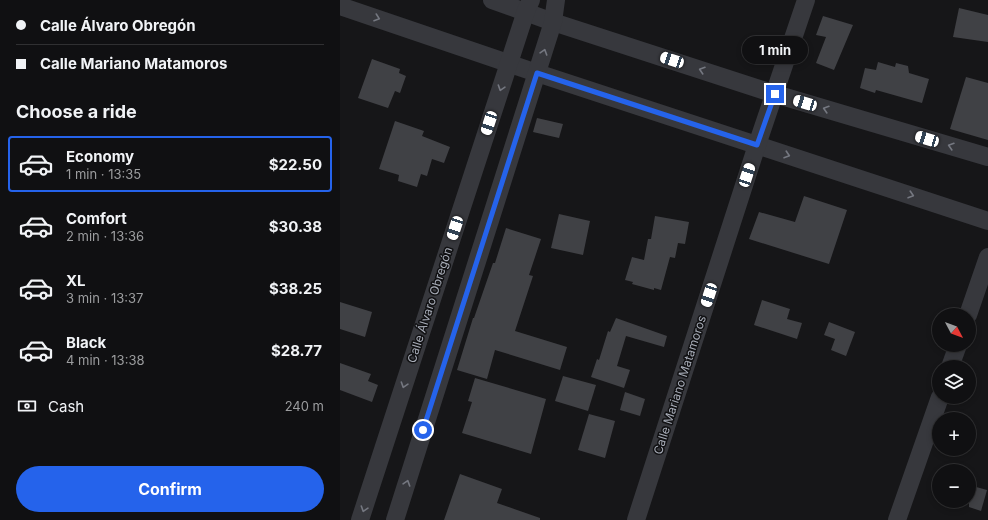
<!DOCTYPE html>
<html lang="en">
<head>
<meta charset="utf-8">
<style>
  :root { --surface:#101012; --page:#1e1e20; --text:#f1f3f6; --muted:#9c9d9f; --line:#303032; --accent:#2563eb }
  body { margin:0; font-family:Inter,sans-serif; background:var(--page); color:var(--text); height:100vh; display:flex; flex-direction:column; font-size:15px; white-space:nowrap }
  * { box-sizing:border-box; margin:0 }
  p { font-size:13px; color:var(--muted) }
  .icon { flex:none; width:22px; height:22px; fill:none; stroke:currentColor; stroke-width:2; stroke-linecap:round; stroke-linejoin:round }
  .map { position:relative; flex:1; overflow:hidden }
  .sheet { display:flex; flex-direction:column; background:var(--surface); width:340px }
  .sheet>* { flex:none }
  .top-card { display:grid; align-content:center; height:88px; padding:0 16px; background:var(--surface) }
  .needle { width:26px; rotate:131deg }
  .controls { position:absolute; left:592px; top:308px; display:grid; gap:8px }
  .controls a { display:grid; place-items:center; width:44px; height:44px; border-radius:50%; background:var(--surface); box-shadow:0 2px 6px #0003,0 0 0 1px var(--line); font-size:20px }
  .end { position:absolute; width:18px; height:18px; margin:-9px; border:5px solid #2563eb; background:#fff; box-shadow:0 0 0 2px #fff }
  .from { border-radius:50% }
  .bubble { position:absolute; height:28px; border-radius:14px; background:var(--surface); box-shadow:0 2px 6px #0003,0 0 0 1px var(--line); font-size:13px; font-weight:700; line-height:28px; text-align:center }
  .car { position:absolute; width:12px; height:24px; margin:-12px -6px; border-radius:5px; box-shadow:0 0 3px 1px #0007; background:linear-gradient(#fff 24%,#345 0 40%,#fff 0 76%,#345 0 86%,#fff 0) }
  .top-card b { display:flex; align-items:center; gap:14px; height:38px; font-size:15px }
  .top-card b+b { border-top:1px solid var(--line) }
  .top-card i { width:10px; height:10px; background:var(--text) }
  ul { padding:0; list-style:none }
  li { display:flex; align-items:center; gap:12px; height:56px; margin:0 8px 6px; padding:0 8px; border:2px solid transparent; border-radius:4px }
  li div { flex:1 }
  li b { display:block; font-size:15px }
  li em { font-style:normal; font-weight:700 }
  li.current { border-color:var(--accent) }
  li>.icon { width:36px; height:36px; stroke-width:1.5 }
  h2 { padding:0 16px; font-size:18px; line-height:48px }
  .pay { display:flex; align-items:center; gap:10px; height:44px; padding:0 16px; font-size:15px }
  .pay p { margin-inline-start:auto }
  .action { display:flex; gap:8px; margin-top:auto; padding:8px 16px }
  .action a { flex:1; height:46px; border-radius:24px; background:var(--accent); color:#fff; font-size:16px; font-weight:700; line-height:46px; text-align:center }
  main { display:flex; flex:1; min-height:0 }
  .map>svg:first-child { display:block }
  .building { fill:#404145 }
  .lines { fill:none; stroke-linecap:round; stroke-linejoin:round }
  .minor { stroke:#37383d; stroke-width:18 }
  .oneway { stroke:#757881 }
  .route { stroke:#2563eb; stroke-width:5 }
  .labels { text-anchor:middle; stroke-width:3; stroke-linejoin:round; paint-order:stroke }
  .street-label { font-size:12px; fill:#a8adb8; stroke:#111113 }
</style>
</head>
<body>
<main>
<section class="sheet">
<div class="top-card">
<b><i class="from"></i>Calle Álvaro Obregón</b>
<b><i></i>Calle Mariano Matamoros</b>
</div>
<h2>Choose a ride</h2>
<ul>
<li class="current"><svg class="icon" aria-label="car" viewBox="0 0 24 24"><path d="M5 17H2v-5l4-1 3-4h7l3 4 3 1v5h-3M9 17h6M6 11h13"/><circle cx="7" cy="17" r="2"/><circle cx="17" cy="17" r="2"/></svg><div><b>Economy</b><p>1 min · 13:35</p></div><em>$22.50</em></li>
<li><svg class="icon" aria-label="car" viewBox="0 0 24 24"><path d="M5 17H2v-5l4-1 3-4h7l3 4 3 1v5h-3M9 17h6M6 11h13"/><circle cx="7" cy="17" r="2"/><circle cx="17" cy="17" r="2"/></svg><div><b>Comfort</b><p>2 min · 13:36</p></div><em>$30.38</em></li>
<li><svg class="icon" aria-label="car" viewBox="0 0 24 24"><path d="M5 17H2v-5l4-1 3-4h7l3 4 3 1v5h-3M9 17h6M6 11h13"/><circle cx="7" cy="17" r="2"/><circle cx="17" cy="17" r="2"/></svg><div><b>XL</b><p>3 min · 13:37</p></div><em>$38.25</em></li>
<li><svg class="icon" aria-label="car" viewBox="0 0 24 24"><path d="M5 17H2v-5l4-1 3-4h7l3 4 3 1v5h-3M9 17h6M6 11h13"/><circle cx="7" cy="17" r="2"/><circle cx="17" cy="17" r="2"/></svg><div><b>Black</b><p>4 min · 13:38</p></div><em>$28.77</em></li>
</ul>
<div class="pay"><svg class="icon" aria-label="cash" viewBox="0 0 24 24"><path d="M3 7h18v10H3z"/><circle cx="12" cy="12" r="2"/></svg>Cash<p>240 m</p></div>
<div class="action"><a>Confirm</a></div>
</section>
<div class="map">
<svg width="648" height="520" viewBox="0 0 648 520">
  <rect width="100%" height="100%" fill="#161618"/>
  <g class="building">
    <path d="M 619,8 L 648,15 L 648,42 L 613,37 Z"/>
    <path d="M 483,16 L 513,25 L 494,70 L 476,63 L 486,37 L 476,35 Z"/>
    <path d="M 32,59 L 60,69 L 59,73 L 66,76 L 60,93 L 55,91 L 48,108 L 18,98 Z"/>
    <path d="M 538,62 L 555,67 L 556,63 L 568,66 L 569,73 L 589,79 L 582,103 L 536,90 L 535,93 L 520,88 L 525,68 L 536,70 Z"/>
    <path d="M 626,77 L 648,83 L 648,140 L 610,129 Z"/>
    <path d="M 197,118 L 223,124 L 219,138 L 193,132 Z"/>
    <path d="M 55,121 L 84,131 L 82,136 L 110,147 L 104,163 L 92,159 L 87,176 L 81,174 L 77,187 L 58,181 L 59,175 L 39,169 Z"/>
    <path d="M 464,196 L 507,210 L 489,264 L 409,239 L 419,212 L 455,222 Z"/>
    <path d="M 219,214 L 250,221 L 243,255 L 211,248 Z"/>
    <path d="M 315,216 L 349,222 L 345,244 L 338,243 L 335,258 L 330,257 L 321,290 L 314,288 L 314,290 L 292,284 L 293,282 L 285,280 L 292,257 L 304,260 L 308,239 L 311,239 Z"/>
    <path d="M 166,228 L 201,239 L 189,275 L 193,276 L 175,331 L 227,347 L 220,370 L 155,350 L 147,379 L 117,370 L 133,318 L 134,318 L 153,263 L 155,263 Z"/>
    <path d="M 422,300 L 450,309 L 447,319 L 462,323 L 457,339 L 414,325 Z"/>
    <path d="M 0,302 L 32,312 L 25,337 L 0,329 Z"/>
    <path d="M 276,318 L 327,336 L 324,347 L 286,336 L 277,366 L 290,370 L 284,388 L 251,377 L 257,359 L 259,360 L 268,331 L 270,332 Z"/>
    <path d="M 489,322 L 515,332 L 506,356 L 491,350 L 495,339 L 484,335 Z"/>
    <path d="M 0,363 L 31,374 L 28,381 L 38,385 L 32,402 L 0,390 Z"/>
    <path d="M 223,376 L 256,385 L 248,411 L 215,401 Z"/>
    <path d="M 135,378 L 206,399 L 191,454 L 122,433 L 132,402 L 128,401 Z"/>
    <path d="M 285,392 L 305,399 L 300,416 L 280,410 Z"/>
    <path d="M 249,414 L 275,421 L 265,458 L 238,450 Z"/>
    <path d="M 120,474 L 162,489 L 157,503 L 200,518 L 200,520 L 104,520 Z"/>
    <path d="M 629,485 L 647,490 L 641,511 L 629,507 Z"/>
  </g>
  <g class="lines">
    <g class="minor">
      <path d="M 152,0 L 213,22 L 435,94 L 648,157"/>
      <path d="M 0,6 L 197,73 L 648,221"/>
      <path d="M 628,315 L 648,257"/>
      <path d="M 610,367 L 618,345"/>
      <path d="M 20,520 L 186,11 L 191,0"/>
      <path d="M 55,520 L 213,22 L 216,0"/>
      <path d="M 296,520 L 417,145 L 466,0"/>
      <path d="M 557,520 L 600,397"/>
    </g>
  </g>
  <defs><path id="oneway-chevron" d="M-2-3.5L2.5 0L-2 3.5" fill="none" stroke-width="1.6" stroke-linecap="round" stroke-linejoin="round"/></defs>
  <g class="oneway">
    <use href="#oneway-chevron" transform="translate(37 18) rotate(19)"/>
    <use href="#oneway-chevron" transform="translate(204 52) rotate(-72)"/>
    <use href="#oneway-chevron" transform="translate(362 70) rotate(-162)"/>
    <use href="#oneway-chevron" transform="translate(161 88) rotate(108)"/>
    <use href="#oneway-chevron" transform="translate(486 109) rotate(-163)"/>
    <use href="#oneway-chevron" transform="translate(611 146) rotate(-163)"/>
    <use href="#oneway-chevron" transform="translate(447 155) rotate(18)"/>
    <use href="#oneway-chevron" transform="translate(571 195) rotate(18)"/>
    <use href="#oneway-chevron" transform="translate(64 385) rotate(108)"/>
    <use href="#oneway-chevron" transform="translate(67 483) rotate(-72)"/>
    <use href="#oneway-chevron" transform="translate(24 509) rotate(108)"/>
  </g>
  <g class="lines">
    <path class="route" d="M 83,430 L 197,73 L 417,145 L 435,94"/>
  </g>
  <g class="labels">
    <g class="street-label">
      <text transform="translate(90 305) rotate(-72)" y="4">Calle Álvaro Obregón</text>
      <text transform="translate(340 385) rotate(-72)" y="4">Calle Mariano Matamoros</text>
    </g>
  </g>
</svg>
<div class="controls">
<a><svg class="needle" viewBox="-14 -14 28 28"><path d="M0-13l5 13h-10z" fill="#e53935"/><path d="M0 13l5-13h-10z" fill="#9c9d9f"/></svg></a>
<a><svg class="icon" aria-label="layers" viewBox="0 0 24 24"><path d="M12 4l9 5-9 5-9-5zM3 14l9 5 9-5"/></svg></a>
<a>+</a>
<a>−</a>
</div>
<i class="end from" style="left:83px;top:430px"></i>
<i class="end" style="left:435px;top:94px"></i>
<div class="bubble" style="left:402px;top:36px;width:66px">1 min</div>
<i class="car" style="left:332px;top:60px;rotate:288deg"></i>
<i class="car" style="left:465px;top:103px;rotate:287deg"></i>
<i class="car" style="left:149px;top:123px;rotate:198deg"></i>
<i class="car" style="left:587px;top:139px;rotate:287deg"></i>
<i class="car" style="left:407px;top:175px;rotate:18deg"></i>
<i class="car" style="left:115px;top:228px;rotate:198deg"></i>
<i class="car" style="left:369px;top:295px;rotate:198deg"></i>
</div>
</main>
</body>
</html>
